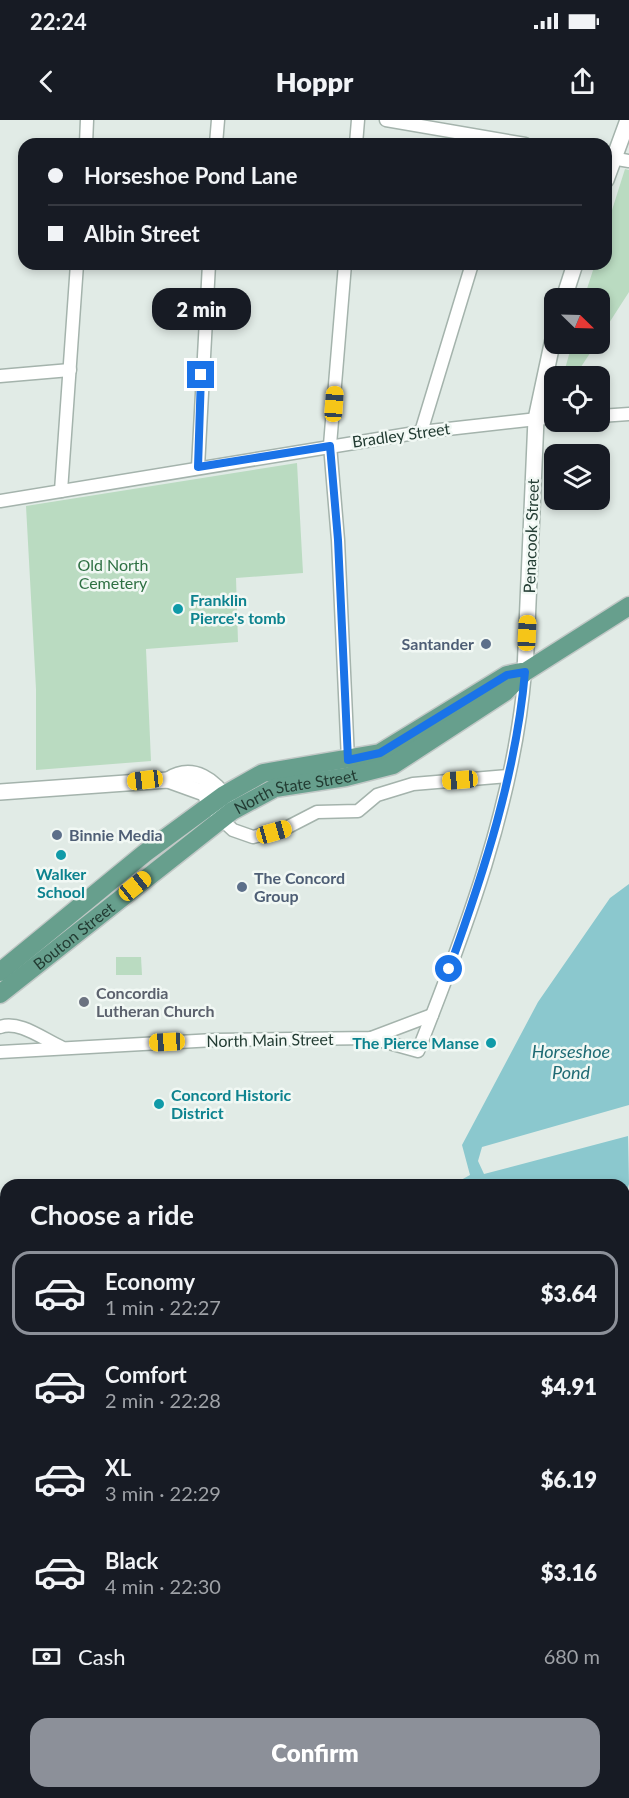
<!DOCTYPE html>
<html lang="en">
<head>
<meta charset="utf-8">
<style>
  :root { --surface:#171b24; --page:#20242c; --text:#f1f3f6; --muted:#9ea1a6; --line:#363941; --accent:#8c9099 }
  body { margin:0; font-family:Lato,sans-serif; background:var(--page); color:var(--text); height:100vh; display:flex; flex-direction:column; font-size:22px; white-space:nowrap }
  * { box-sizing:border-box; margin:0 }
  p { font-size:20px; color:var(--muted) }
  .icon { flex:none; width:33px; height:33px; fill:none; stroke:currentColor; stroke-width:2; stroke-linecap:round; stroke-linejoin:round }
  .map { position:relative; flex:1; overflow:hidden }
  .panel { position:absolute; left:0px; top:1059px; width:630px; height:620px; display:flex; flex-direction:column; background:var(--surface); border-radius:18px 18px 0 0; box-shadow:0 3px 9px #0003 }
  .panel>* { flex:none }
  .top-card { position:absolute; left:18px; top:18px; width:594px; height:132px; border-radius:18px; box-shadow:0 3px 9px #0003; display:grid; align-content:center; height:132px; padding:0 30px; background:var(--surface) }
  .needle { width:39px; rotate:113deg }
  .fabs { position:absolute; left:544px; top:168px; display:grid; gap:12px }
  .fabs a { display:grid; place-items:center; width:66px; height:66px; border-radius:12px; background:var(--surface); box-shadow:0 3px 9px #0003; font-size:30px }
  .end { position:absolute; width:27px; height:27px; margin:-14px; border:8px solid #1a73e8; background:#fff; box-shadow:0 0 0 3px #fff }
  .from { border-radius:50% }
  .bubble { position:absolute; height:42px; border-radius:18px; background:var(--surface); box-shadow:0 3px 9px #0003; font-size:20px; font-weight:800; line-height:42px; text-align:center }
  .car { position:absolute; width:18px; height:36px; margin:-18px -9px; border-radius:8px; box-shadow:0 0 4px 2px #0007; background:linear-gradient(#f5c518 24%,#345 0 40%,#f5c518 0 76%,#345 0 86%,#f5c518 0) }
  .top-card b { display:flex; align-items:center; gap:21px; height:57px; font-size:22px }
  .top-card b+b { border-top:2px solid var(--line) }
  .top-card i { width:15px; height:15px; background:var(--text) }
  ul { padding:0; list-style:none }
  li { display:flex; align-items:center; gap:18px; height:84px; margin:0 12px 9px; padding:0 18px; border:3px solid transparent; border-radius:18px }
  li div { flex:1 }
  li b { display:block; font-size:22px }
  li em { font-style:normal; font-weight:800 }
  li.current { border-color:var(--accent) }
  li>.icon { width:54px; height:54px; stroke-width:1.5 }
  h2 { padding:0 30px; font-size:27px; line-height:72px }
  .pay { display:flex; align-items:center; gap:15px; height:66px; padding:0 30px; font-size:22px }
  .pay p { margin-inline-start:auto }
  .cta { display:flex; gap:12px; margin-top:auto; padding:12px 30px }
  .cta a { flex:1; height:69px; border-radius:18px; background:var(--accent); color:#fff; font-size:24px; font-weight:800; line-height:69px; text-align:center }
  .status { display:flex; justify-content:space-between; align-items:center; height:42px; padding:0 30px; background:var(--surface); direction:ltr }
  .status svg { height:16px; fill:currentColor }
  header { display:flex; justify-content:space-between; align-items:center; height:78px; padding:0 30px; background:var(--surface); font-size:27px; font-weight:800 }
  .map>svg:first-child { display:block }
  .green { fill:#badbc1 }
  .water { fill:#8bc8ce }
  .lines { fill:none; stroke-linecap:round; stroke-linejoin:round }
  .minor-casing { stroke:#a4b3ac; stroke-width:15 }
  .tertiary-casing { stroke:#a4b3ac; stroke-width:18 }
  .primary-casing { stroke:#c1c8c6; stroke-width:21 }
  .motorway-casing { stroke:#c1c8c6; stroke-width:21 }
  .minor { stroke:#fff; stroke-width:12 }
  .tertiary { stroke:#fff; stroke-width:15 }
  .primary { stroke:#679f8d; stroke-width:18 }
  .motorway { stroke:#2f6657; stroke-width:18 }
  .rail-casing { stroke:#5c766e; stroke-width:5 }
  .rail { stroke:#f1f8f4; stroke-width:3; stroke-dasharray:9; stroke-linecap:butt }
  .route { stroke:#1a73e8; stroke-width:8 }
  .culture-dot { fill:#0f9aa8; stroke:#f1f8f4; stroke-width:2 }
  .service-dot { fill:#5c6f8a; stroke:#f1f8f4; stroke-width:2 }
  .worship-dot { fill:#6b7280; stroke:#f1f8f4; stroke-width:2 }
  .labels { text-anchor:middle; stroke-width:5; stroke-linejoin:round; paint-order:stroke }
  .street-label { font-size:16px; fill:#223b32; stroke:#f1f8f4 }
  .park-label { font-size:16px; fill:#2e7043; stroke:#f1f8f4 }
  .culture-label { font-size:16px; font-weight:bold; fill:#0d838f; stroke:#f1f8f4; text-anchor:start }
  .service-label { font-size:16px; font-weight:bold; fill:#4e5e75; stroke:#f1f8f4; text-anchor:start }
  .worship-label { font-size:16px; font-weight:bold; fill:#5b616d; stroke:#f1f8f4; text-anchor:start }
  .water-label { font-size:18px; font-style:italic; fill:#1f6b74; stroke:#f1f8f4 }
</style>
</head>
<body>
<div class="status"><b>22:24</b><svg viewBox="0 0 49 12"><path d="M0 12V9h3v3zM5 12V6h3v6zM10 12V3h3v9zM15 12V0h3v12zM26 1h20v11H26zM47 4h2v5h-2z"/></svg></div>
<header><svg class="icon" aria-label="back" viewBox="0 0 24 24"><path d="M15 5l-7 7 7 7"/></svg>Hoppr<svg class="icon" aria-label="share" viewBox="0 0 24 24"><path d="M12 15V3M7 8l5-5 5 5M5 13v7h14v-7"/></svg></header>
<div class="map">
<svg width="629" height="1678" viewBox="0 0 629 1678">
  <rect width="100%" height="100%" fill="#e1ebe6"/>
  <g class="green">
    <path d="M 625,49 L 629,50 L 629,172 L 600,217 L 600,178 L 584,178 L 595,144 L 606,144 L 606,109 Z"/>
    <path d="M 572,224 L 596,224 L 575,256 L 563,256 Z"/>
    <path d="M 297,343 L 303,453 L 236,458 L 238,522 L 146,529 L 151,641 L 36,650 L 36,569 L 26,386 Z"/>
    <path d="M 116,837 L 141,837 L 142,855 L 116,855 Z"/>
  </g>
  <g class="water">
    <path d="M 629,764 L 629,985 L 482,1027 L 478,1041 L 484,1054 L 628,1016 L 629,1064 L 624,1079 L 624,1065 L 452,1065 L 470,1055 L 462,1025 L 538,882 L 610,778 Z"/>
    <path d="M 624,1616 L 629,1622 L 629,1678 L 441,1678 L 438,1673 L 624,1672 Z"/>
  </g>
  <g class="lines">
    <defs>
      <g id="minor">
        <path d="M 386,0 L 525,24"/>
        <path d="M 86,24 L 87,0"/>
        <path d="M 216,24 L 218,0"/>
        <path d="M 356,24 L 358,0"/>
        <path d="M 606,37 L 629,41"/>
        <path d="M 345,144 L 330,325 L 338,420 L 348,640"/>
        <path d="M 0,256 L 70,250"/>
        <path d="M 600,296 L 629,294"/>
        <path d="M 421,312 L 472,144"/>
        <path d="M 198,347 L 209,144"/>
        <path d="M 61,371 L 77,144"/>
        <path d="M 0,381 L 421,312 L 555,297"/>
        <path d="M 221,699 L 233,710 L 253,717 L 286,708 L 317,692 L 358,691 L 377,675 L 413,664 L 508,656"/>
        <path d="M 0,907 C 19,900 43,919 61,927"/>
        <path d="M 371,918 L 418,931 C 466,810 514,683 525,552"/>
        <path d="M 0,932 L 214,920 L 371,918 L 432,895"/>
      </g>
      <g id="tertiary">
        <path d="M 606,60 L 628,0"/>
        <path d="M 564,178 L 575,144"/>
        <path d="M 525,552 L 536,299 L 555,210"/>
        <path d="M 168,660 C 193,644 216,661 228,683"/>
        <path d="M 0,672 L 168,660 L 204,673 L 218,694"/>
        <path d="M 0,1250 L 6,1250"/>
        <path d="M 0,1510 L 6,1514"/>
        <path d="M 410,1672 L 413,1678"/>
      </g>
      <g id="primary">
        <path d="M 0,852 L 145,733 L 224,675 L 263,653 L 380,633 L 507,555 L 521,552"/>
        <path id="s1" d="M 0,874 L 232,691 L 275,668 L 346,657 L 393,645 L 505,572 L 525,552 L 629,486"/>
      </g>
      <g id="motorway">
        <path d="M 0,1637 L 6,1641"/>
        <path d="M 59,1672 L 67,1678"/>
      </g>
    </defs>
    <use href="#minor" class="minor-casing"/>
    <use href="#tertiary" class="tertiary-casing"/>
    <use href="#primary" class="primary-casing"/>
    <use href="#motorway" class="motorway-casing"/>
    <use href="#minor" class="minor"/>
    <use href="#tertiary" class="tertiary"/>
    <use href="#primary" class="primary"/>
    <use href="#motorway" class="motorway"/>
    <defs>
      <g id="rail">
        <path d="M 0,1533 L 6,1537"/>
        <path d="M 131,1672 L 134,1678"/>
      </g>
    </defs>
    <use href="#rail" class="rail-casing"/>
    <use href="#rail" class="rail"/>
  </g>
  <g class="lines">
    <path class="route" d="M 201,255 L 198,347 L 330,326 L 338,420 L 348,640 L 380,633 L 507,555 L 525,552 C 516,654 484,752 449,849"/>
  </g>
  <g class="culture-dot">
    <circle cx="178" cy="489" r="6"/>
    <circle cx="61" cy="735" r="6"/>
    <circle cx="491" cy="923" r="6"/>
    <circle cx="159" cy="984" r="6"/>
  </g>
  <g class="service-dot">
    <circle cx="486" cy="524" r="6"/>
    <circle cx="57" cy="715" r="6"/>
    <circle cx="242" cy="767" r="6"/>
  </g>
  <circle class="worship-dot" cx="84" cy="882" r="6"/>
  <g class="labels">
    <g class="street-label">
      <text transform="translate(401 315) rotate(-8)" y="6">Bradley Street</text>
      <text transform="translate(531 416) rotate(-88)" y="6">Penacook Street</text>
      <text dy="6" stroke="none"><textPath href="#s1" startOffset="363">North State Street</textPath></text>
      <text dy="6" stroke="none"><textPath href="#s1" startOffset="94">Bouton Street</textPath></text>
      <text transform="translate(270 920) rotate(-1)" y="6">North Main Street</text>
    </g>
    <g class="park-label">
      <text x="113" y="451">Old North<tspan x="113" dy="18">Cemetery</tspan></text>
    </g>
    <g class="culture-label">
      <text x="190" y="486">Franklin<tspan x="190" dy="18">Pierce's tomb</tspan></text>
      <text x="61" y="760" text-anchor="middle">Walker<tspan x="61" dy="18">School</tspan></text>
      <text x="479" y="929" text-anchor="end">The Pierce Manse</text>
      <text x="171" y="981">Concord Historic<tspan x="171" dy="18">District</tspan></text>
    </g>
    <g class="service-label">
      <text x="474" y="530" text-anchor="end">Santander</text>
      <text x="69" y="721">Binnie Media</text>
      <text x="254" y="764">The Concord<tspan x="254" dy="18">Group</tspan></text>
    </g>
    <g class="worship-label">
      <text x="96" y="879">Concordia<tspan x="96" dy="18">Lutheran Church</tspan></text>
    </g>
    <g class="water-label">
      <text x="571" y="938">Horseshoe<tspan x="571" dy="21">Pond</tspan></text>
    </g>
  </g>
</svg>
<div class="fabs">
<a><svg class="needle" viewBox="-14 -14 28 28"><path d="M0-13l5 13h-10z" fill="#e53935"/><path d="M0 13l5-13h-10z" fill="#9ea1a6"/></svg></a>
<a><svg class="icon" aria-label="locate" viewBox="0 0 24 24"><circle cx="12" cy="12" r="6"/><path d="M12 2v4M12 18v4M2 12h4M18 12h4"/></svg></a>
<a><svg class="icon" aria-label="layers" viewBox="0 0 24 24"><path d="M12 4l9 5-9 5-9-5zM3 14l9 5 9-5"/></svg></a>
</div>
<i class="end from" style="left:449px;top:849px"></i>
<i class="end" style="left:201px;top:255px"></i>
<div class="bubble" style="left:152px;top:168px;width:99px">2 min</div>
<i class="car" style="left:334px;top:284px;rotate:4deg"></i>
<i class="car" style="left:527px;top:513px;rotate:3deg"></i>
<i class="car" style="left:145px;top:660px;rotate:263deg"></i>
<i class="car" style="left:460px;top:660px;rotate:265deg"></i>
<i class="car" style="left:274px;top:712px;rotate:74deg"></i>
<i class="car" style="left:135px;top:766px;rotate:51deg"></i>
<i class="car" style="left:167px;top:922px;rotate:267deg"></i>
<div class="top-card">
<b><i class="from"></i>Horseshoe Pond Lane</b>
<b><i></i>Albin Street</b>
</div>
<section class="panel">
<h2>Choose a ride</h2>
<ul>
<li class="current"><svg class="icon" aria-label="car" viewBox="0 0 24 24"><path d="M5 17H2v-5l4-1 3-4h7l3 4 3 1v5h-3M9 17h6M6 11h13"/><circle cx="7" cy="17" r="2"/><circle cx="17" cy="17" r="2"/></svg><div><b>Economy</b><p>1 min · 22:27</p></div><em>$3.64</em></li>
<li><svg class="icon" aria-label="car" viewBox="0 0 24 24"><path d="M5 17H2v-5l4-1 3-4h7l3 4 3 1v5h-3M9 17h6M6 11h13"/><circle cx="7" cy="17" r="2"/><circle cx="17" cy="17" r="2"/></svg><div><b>Comfort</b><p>2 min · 22:28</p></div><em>$4.91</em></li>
<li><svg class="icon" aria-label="car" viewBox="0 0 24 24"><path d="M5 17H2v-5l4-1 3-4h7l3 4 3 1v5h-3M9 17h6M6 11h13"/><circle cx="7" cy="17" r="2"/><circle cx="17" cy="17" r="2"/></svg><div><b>XL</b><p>3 min · 22:29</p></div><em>$6.19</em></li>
<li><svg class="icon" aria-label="car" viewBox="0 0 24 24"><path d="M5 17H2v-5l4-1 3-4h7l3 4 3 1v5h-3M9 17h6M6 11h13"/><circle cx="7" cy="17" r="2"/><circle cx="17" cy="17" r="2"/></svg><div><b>Black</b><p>4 min · 22:30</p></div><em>$3.16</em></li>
</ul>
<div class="pay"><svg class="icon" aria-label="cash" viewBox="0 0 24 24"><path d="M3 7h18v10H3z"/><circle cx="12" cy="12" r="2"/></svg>Cash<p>680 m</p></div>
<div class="cta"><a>Confirm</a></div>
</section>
</div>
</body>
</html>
